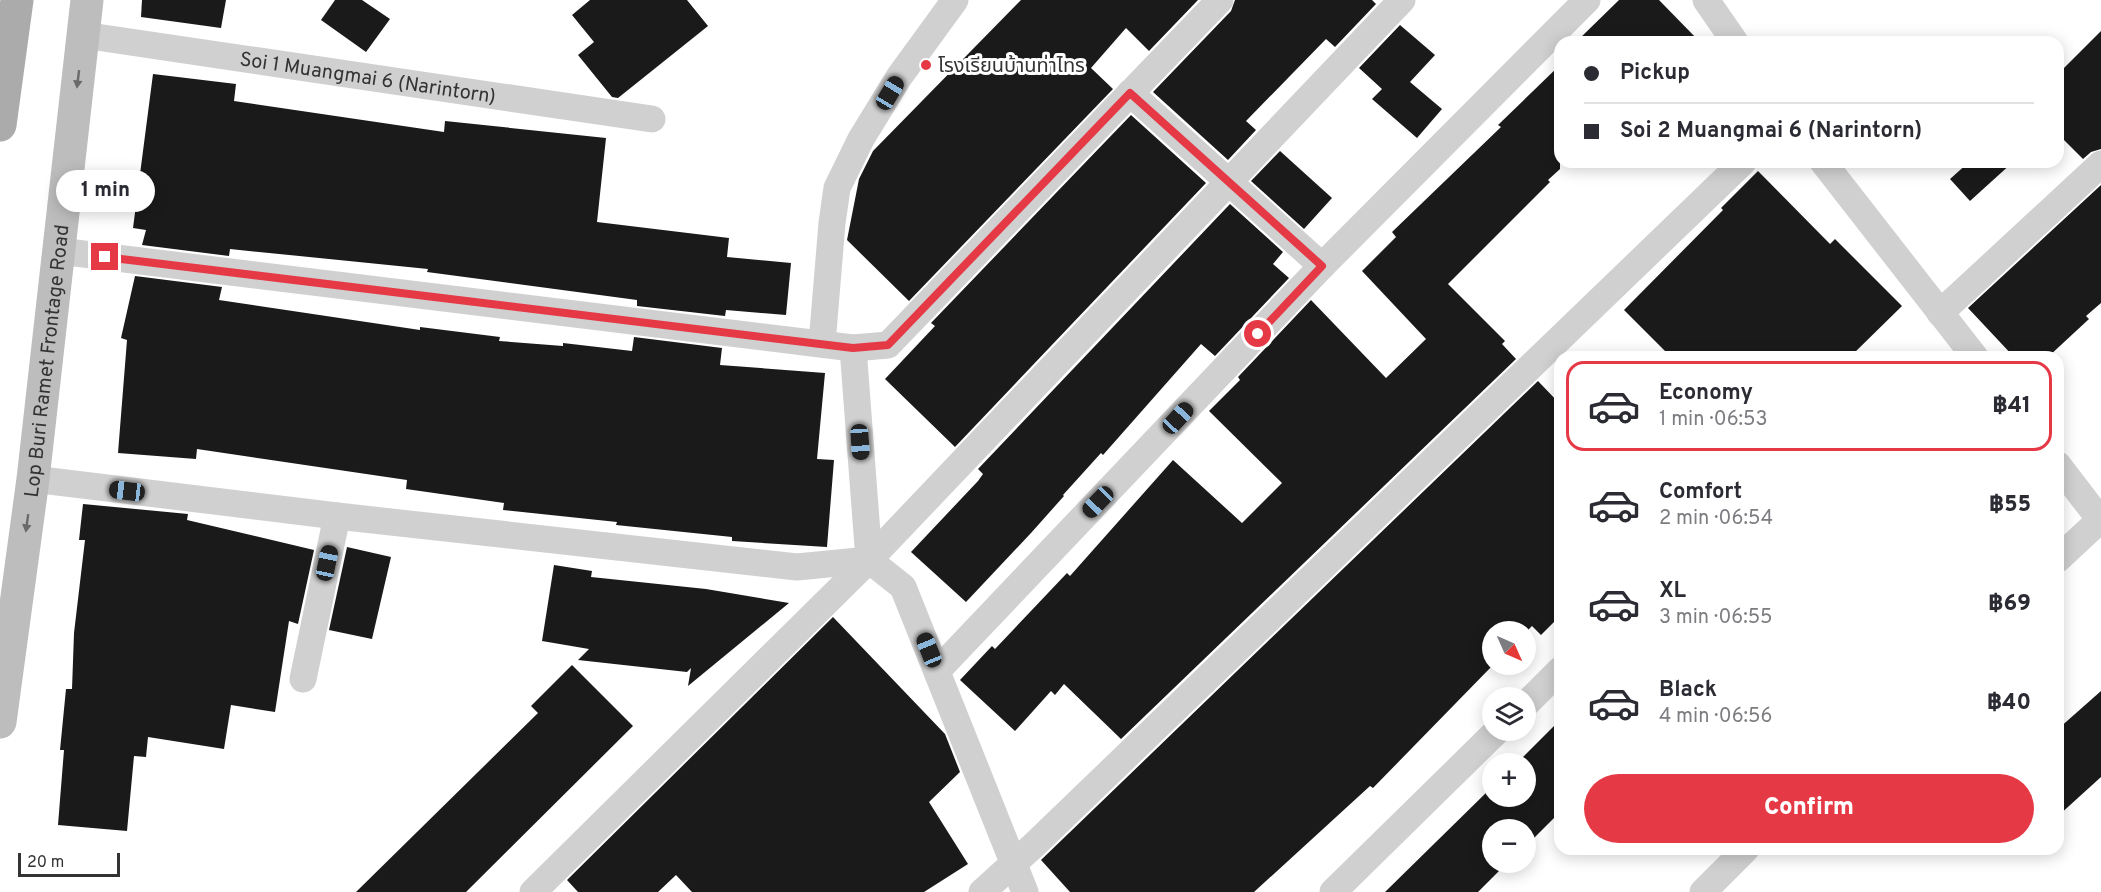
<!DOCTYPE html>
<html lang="en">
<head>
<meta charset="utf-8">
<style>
  :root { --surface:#fff; --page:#f7f7f7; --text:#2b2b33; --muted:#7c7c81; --line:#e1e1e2; --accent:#e63946 }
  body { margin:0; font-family:Overpass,"Noto Sans Thai",sans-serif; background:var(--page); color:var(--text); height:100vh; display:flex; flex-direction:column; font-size:22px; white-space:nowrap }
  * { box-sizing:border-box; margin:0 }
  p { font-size:20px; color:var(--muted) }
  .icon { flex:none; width:33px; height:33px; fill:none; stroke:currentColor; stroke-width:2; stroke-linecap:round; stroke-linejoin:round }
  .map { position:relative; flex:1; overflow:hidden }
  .sheet { position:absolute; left:1554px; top:351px; width:510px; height:504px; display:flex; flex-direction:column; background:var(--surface); border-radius:18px; box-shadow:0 3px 15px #0003 }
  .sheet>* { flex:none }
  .hud { position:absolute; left:1554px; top:36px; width:510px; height:132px; border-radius:18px; box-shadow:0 3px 15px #0003; display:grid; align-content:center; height:132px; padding:0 30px; background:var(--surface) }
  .needle { width:39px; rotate:135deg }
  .fabs { position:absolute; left:1482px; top:621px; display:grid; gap:12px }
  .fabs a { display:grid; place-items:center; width:54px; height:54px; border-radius:50%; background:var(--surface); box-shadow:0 3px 15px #0003; font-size:30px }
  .scale { position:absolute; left:18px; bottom:15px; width:102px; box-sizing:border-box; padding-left:6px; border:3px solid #333; border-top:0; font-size:16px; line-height:21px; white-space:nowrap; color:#333; -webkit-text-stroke:4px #fff; paint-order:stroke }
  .end { position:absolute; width:27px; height:27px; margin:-14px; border:8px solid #e63946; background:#fff; box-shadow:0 0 0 3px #fff }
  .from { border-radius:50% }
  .bubble { position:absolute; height:42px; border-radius:21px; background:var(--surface); box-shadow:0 3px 15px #0003; font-size:20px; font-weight:800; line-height:42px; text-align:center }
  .car { position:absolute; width:18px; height:36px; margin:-18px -9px; border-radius:8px; box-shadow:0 0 4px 2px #0007; background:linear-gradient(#222 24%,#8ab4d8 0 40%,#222 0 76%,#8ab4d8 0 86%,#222 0) }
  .hud b { display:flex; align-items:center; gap:21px; height:57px; font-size:22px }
  .hud b+b { border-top:2px solid var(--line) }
  .hud i { width:15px; height:15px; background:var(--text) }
  ul { padding:10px 0 0; list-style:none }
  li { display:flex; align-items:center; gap:18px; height:90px; margin:0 12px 9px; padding:0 18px; border:3px solid transparent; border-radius:18px }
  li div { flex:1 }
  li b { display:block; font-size:22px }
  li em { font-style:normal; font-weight:800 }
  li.selected { border-color:var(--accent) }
  li>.icon { width:54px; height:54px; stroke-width:1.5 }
  .action { display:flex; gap:12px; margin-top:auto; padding:12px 30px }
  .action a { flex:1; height:69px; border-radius:36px; background:var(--accent); color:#fff; font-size:24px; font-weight:800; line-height:69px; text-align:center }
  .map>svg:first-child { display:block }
  .building { fill:#1a1a1a }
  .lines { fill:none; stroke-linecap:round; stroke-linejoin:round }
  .minor { stroke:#d0d0d0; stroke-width:27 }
  .secondary { stroke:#bdbdbd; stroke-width:33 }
  .primary { stroke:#ababab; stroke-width:33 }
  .oneway { fill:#6a6a6a }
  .route { stroke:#e63946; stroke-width:8 }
  .poi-dot { fill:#e63946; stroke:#fff; stroke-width:2 }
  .labels { text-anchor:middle; stroke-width:6; stroke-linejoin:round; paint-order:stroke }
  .poi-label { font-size:20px; fill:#333; stroke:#fff; text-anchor:start }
  .street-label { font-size:20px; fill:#333; stroke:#fff }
</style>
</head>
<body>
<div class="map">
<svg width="2101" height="892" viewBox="0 0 2101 892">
  <rect width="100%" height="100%" fill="#fff"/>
  <g class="building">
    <path d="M 142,0 L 226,0 L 221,28 L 141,17 Z"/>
    <path d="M 335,0 L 362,0 L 390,19 L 366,52 L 321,20 Z"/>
    <path d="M 590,0 L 687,0 L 708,26 L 618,98 L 612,97 L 578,55 L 594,42 L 572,15 Z"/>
    <path d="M 1021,0 L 1198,0 L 1149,51 L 1126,28 L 1091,68 L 1113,89 L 909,301 L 847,240 L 859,179 L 873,151 Z"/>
    <path d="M 1235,0 L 1372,0 L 1376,4 L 1335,47 L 1326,39 L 1246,121 L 1256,130 L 1228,160 L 1153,92 L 1231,11 Z"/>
    <path d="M 1619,0 L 1659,0 L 1700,42 L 1576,42 Z"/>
    <path d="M 1400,25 L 1435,55 L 1410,82 L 1442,109 L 1417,138 L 1372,99 L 1382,89 L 1359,68 Z"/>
    <path d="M 2101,31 L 2101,149 L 2091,152 L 2083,159 L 2058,134 L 2058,74 Z"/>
    <path d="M 1560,65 L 1560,169 L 1548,180 L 1550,182 L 1448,284 L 1505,341 L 1502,344 L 1516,359 L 1121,739 L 1064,684 L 1055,695 L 1051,691 L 1015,731 L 960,680 L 992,646 L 995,649 L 1067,573 L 1070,576 L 1173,460 L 1242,523 L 1282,483 L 1209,411 L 1240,380 L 1238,377 L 1311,300 L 1386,378 L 1426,339 L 1362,271 L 1396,237 L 1392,232 L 1501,127 L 1498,125 Z"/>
    <path d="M 153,74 L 236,84 L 234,101 L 444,132 L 445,121 L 606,138 L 597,222 L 729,238 L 727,257 L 791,263 L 786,315 L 726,310 L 725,316 L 637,306 L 637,300 L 427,272 L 428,269 L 230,249 L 229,256 L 142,245 L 146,230 L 133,228 Z"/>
    <path d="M 1131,115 L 1206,183 L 955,447 L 885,379 L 935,326 L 931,323 Z"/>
    <path d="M 1280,151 L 1332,198 L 1304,229 L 1251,181 Z"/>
    <path d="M 1969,162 L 2013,162 L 1970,201 L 1950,179 Z"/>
    <path d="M 1758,171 L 1830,244 L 1835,239 L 1902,306 L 1850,357 L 1671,357 L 1624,310 L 1723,210 L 1721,208 Z"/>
    <path d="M 2101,185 L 2101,303 L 2086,316 L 2089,319 L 2048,357 L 2014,357 L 1968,308 Z"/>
    <path d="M 1230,204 L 1283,252 L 1273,264 L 1289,278 L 1215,356 L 1201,344 L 1103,455 L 1101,453 L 1063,495 L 1064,496 L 1031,533 L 966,602 L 911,552 L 978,481 L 983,474 L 978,469 Z"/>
    <path d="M 135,276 L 222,287 L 219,300 L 420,330 L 420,327 L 500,337 L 499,341 L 563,346 L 563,343 L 632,351 L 634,337 L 722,348 L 720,365 L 825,373 L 817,459 L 834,460 L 827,547 L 732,541 L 732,537 L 616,525 L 617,522 L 503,510 L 504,503 L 406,489 L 407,480 L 197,449 L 196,459 L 118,453 L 127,340 L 121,338 Z"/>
    <path d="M 1538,381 L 1560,404 L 1560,616 L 1541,635 L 1532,626 L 1526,632 L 1492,632 L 1494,664 L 1373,788 L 1370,786 L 1254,892 L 1070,892 L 1041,860 Z"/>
    <path d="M 83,504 L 188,514 L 187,520 L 314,550 L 298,624 L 289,621 L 275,712 L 231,705 L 224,749 L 148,737 L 146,757 L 134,756 L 127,831 L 58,825 L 64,750 L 60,750 L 66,689 L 72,689 L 74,633 L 85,540 L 79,540 Z"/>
    <path d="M 347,547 L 391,557 L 372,639 L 329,630 Z"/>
    <path d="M 554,565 L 592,571 L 591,577 L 706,589 L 789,603 L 688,686 L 691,668 L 687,672 L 578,660 L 589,649 L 542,641 Z"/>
    <path d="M 833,617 L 945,734 L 960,772 L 929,802 L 968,864 L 924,892 L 692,892 L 676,875 L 658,892 L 578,892 L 567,880 Z"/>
    <path d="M 572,665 L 633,726 L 466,892 L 356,892 L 538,713 L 531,706 Z"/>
    <path d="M 2101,691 L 2101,777 L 2058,816 L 2058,729 Z"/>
    <path d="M 1560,720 L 1560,812 L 1526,846 L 1526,830 L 1492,830 L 1492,862 L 1508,862 L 1478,892 L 1385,892 L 1492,787 L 1492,796 L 1526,796 L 1526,764 L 1516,764 Z"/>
  </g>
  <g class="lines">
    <g class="minor">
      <path d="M 1706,0 L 1735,42"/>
      <path id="s1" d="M 83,35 L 652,119"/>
      <path d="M 1130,93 L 1322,266"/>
      <path d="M 1823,162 L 1975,357"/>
      <path d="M 59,251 L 853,348 L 888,345 L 1220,0"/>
      <path d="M 1940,313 L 2101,164"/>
      <path d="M 822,344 L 832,223 L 837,188 L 861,139 L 899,77 L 955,0"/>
      <path d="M 853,348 L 869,560"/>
      <path d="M 2058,465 L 2101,521"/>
      <path d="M 33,479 L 337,516 L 797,567 L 869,560 L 903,587 L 1025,892"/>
      <path d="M 2058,559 L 2100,520"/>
      <path d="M 937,671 L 1322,266 L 1587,0"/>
      <path d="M 303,679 L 337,516"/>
      <path d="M 1526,704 L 1560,670"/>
      <path d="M 533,892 L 869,560 L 1402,0"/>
      <path d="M 982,892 L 1033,846 L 1743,162"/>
      <path d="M 1333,892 L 1498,730"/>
      <path d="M 1703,892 L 1746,849"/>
    </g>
    <path class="secondary" id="s2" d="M 0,722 L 33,479 L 87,0"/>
    <path class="primary" d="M 0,125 L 17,0"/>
  </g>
  <defs><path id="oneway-solid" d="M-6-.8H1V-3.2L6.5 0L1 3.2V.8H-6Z" transform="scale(1.5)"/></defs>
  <g class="oneway">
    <use href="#oneway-solid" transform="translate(78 79) rotate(97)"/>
    <use href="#oneway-solid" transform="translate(27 523) rotate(98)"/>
  </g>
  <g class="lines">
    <path class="route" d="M 105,257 L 853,348 L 888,345 L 1130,93 L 1322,266 L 1258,334"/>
  </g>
  <circle class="poi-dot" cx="926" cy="65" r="6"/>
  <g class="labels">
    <g class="poi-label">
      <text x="938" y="72">โรงเรียนบ้านท่าไทร</text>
    </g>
    <g class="street-label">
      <text dy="7" stroke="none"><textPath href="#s1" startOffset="288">Soi 1 Muangmai 6 (Narintorn)</textPath></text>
      <text dy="7" stroke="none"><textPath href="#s2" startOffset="364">Lop Buri Ramet Frontage Road</textPath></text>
    </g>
  </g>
</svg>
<div class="fabs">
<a><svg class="needle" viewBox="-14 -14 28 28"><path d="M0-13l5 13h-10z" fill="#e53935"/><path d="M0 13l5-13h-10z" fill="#7c7c81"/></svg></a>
<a><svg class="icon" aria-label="layers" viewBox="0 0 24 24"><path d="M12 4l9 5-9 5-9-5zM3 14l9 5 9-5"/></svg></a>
<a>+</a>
<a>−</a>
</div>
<div class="scale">20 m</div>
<i class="end from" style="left:1258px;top:334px"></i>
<i class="end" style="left:105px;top:257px"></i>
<div class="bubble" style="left:56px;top:170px;width:99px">1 min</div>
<i class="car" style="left:890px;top:93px;rotate:31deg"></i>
<i class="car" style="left:1178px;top:418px;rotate:43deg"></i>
<i class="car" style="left:860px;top:442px;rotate:176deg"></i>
<i class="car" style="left:127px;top:491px;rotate:277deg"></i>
<i class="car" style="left:1098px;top:502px;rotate:224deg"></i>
<i class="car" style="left:327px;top:563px;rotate:12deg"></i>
<i class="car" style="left:929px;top:650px;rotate:338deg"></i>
<div class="hud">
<b><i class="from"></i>Pickup</b>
<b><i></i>Soi 2 Muangmai 6 (Narintorn)</b>
</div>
<section class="sheet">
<ul>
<li class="selected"><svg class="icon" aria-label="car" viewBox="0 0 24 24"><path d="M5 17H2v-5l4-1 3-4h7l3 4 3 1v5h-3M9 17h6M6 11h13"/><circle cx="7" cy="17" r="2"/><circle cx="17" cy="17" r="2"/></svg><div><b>Economy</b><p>1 min · 06:53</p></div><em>฿41</em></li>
<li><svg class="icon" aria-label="car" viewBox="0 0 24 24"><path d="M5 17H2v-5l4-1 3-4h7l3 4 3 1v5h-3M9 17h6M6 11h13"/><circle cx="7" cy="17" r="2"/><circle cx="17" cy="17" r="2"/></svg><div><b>Comfort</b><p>2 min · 06:54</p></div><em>฿55</em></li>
<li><svg class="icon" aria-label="car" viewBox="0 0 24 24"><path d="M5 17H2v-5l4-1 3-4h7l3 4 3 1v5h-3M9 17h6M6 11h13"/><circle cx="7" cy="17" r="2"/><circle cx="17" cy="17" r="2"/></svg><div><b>XL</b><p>3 min · 06:55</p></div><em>฿69</em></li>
<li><svg class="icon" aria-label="car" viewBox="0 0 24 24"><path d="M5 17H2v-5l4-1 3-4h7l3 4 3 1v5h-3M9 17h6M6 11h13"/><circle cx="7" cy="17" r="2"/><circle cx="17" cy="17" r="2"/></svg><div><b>Black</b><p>4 min · 06:56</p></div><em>฿40</em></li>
</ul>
<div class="action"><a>Confirm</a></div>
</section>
</div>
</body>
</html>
